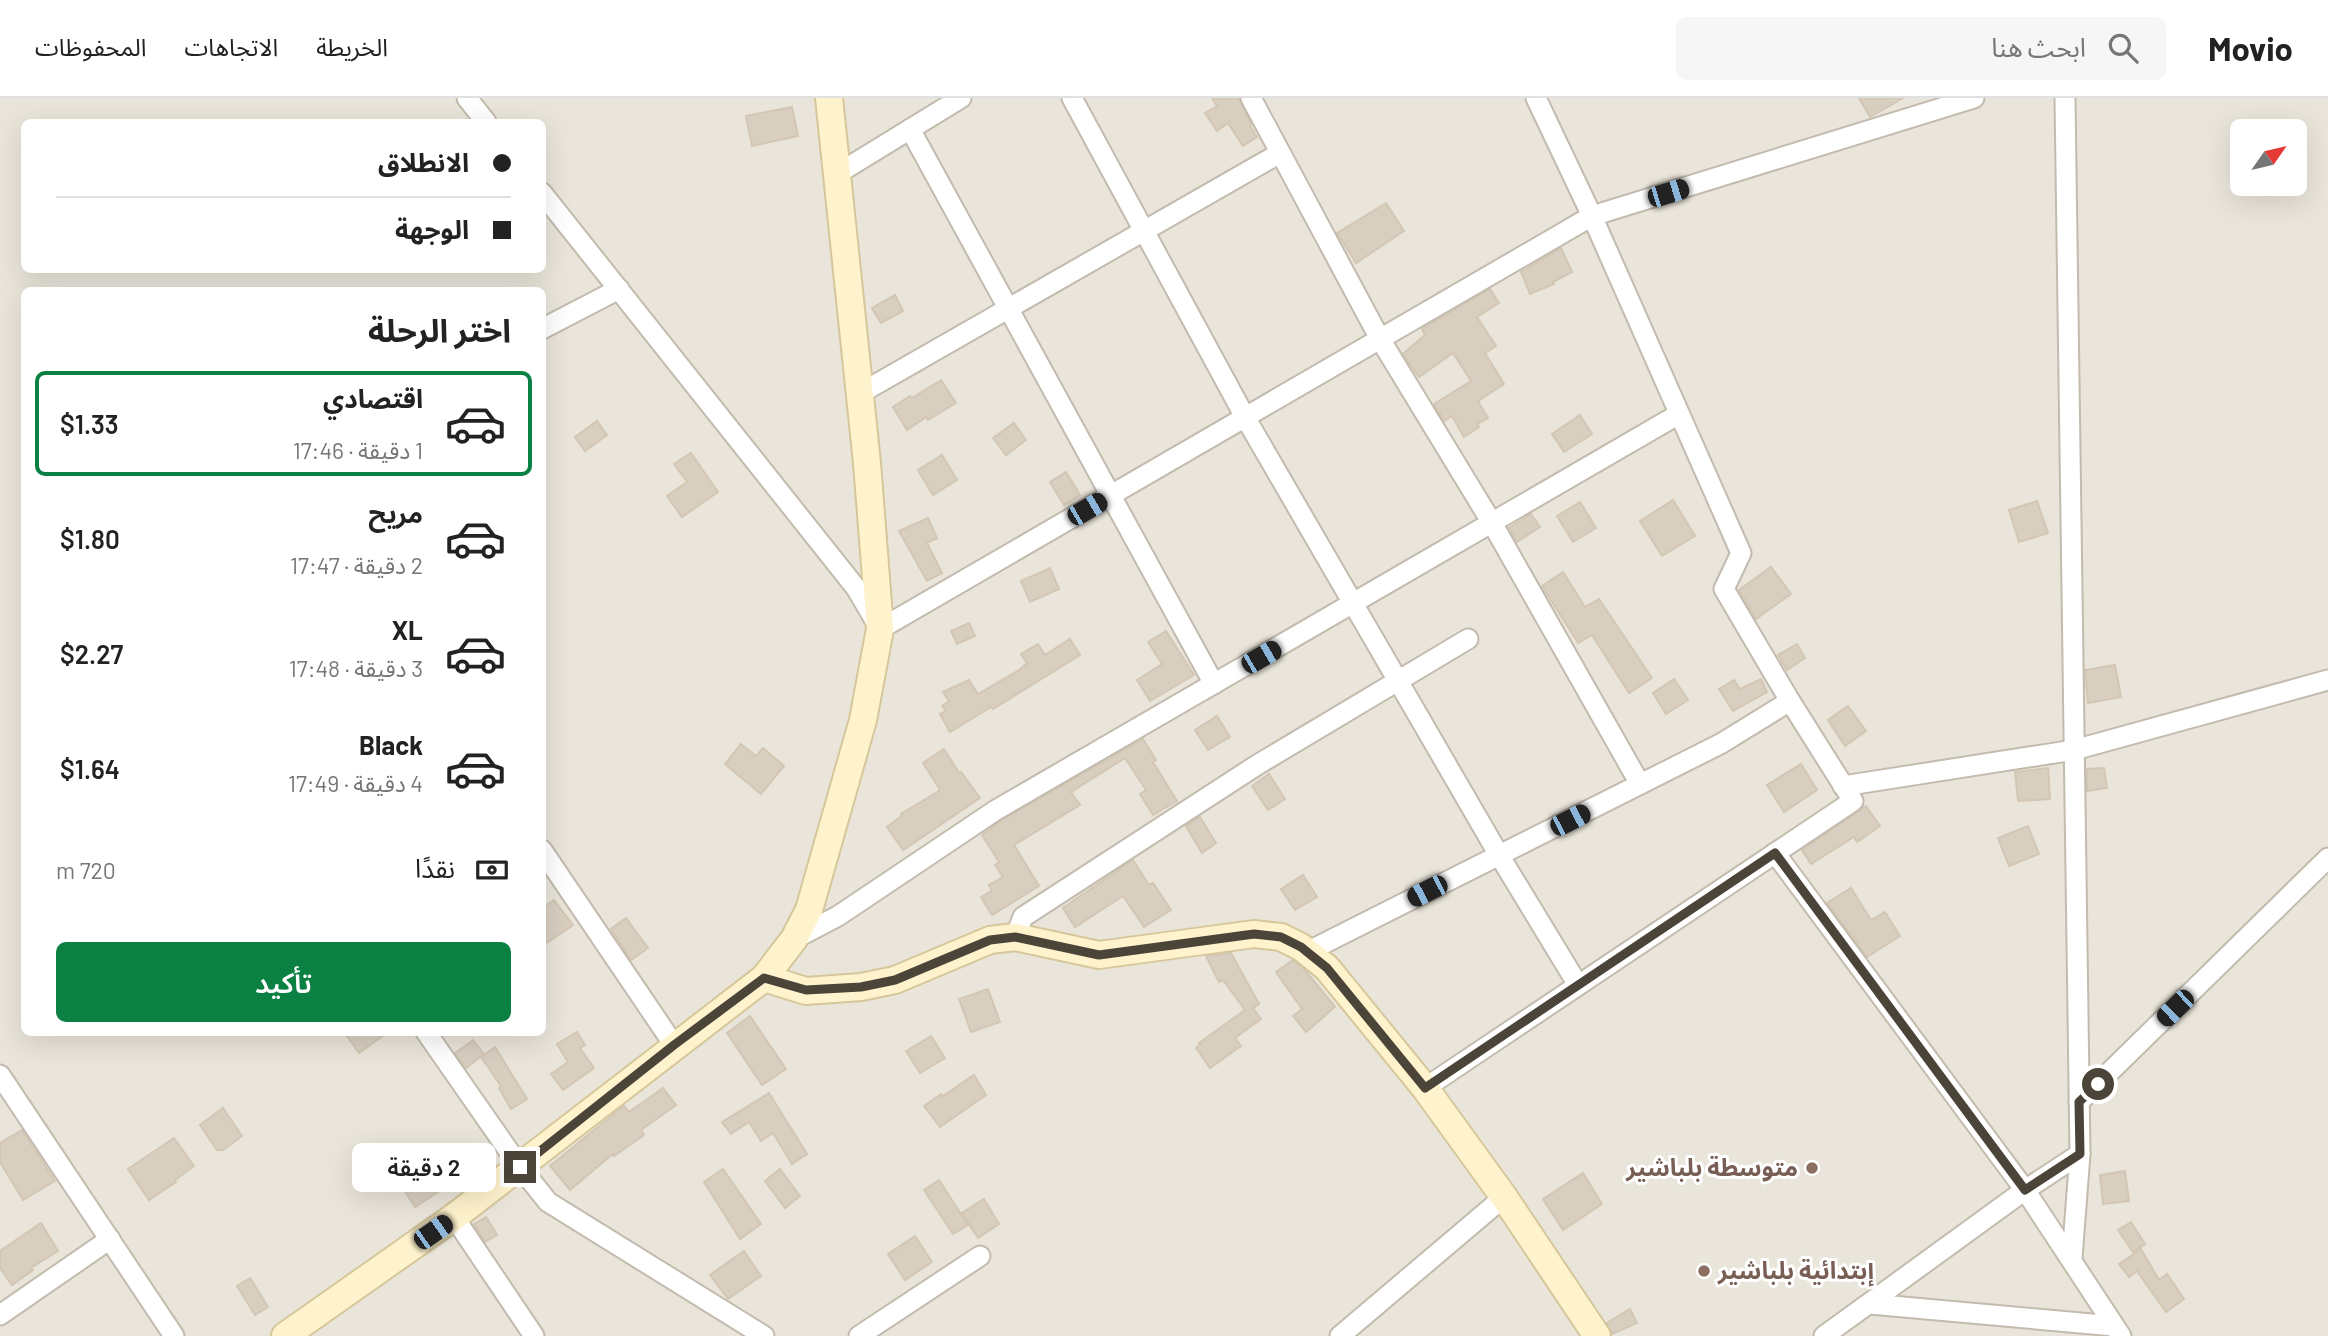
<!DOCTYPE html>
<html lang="ar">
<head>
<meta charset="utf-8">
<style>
  :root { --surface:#fff; --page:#f6f6f6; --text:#222; --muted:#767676; --line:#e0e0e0; --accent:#0b8043 }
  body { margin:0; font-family:Barlow,"Noto Sans Arabic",sans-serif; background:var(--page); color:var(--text); direction:rtl; height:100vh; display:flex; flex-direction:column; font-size:26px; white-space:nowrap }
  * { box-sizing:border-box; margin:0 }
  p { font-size:23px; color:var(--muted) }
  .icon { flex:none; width:38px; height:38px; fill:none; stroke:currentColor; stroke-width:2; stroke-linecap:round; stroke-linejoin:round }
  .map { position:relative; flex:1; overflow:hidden; direction:ltr }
  .side { position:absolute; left:21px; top:189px; width:525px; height:749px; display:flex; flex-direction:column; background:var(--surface); border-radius:10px; box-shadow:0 7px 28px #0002; direction:rtl }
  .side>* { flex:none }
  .top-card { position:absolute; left:21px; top:21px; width:525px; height:154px; border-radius:10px; box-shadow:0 7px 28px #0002; direction:rtl; display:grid; align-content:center; height:154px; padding:0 35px; background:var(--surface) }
  .needle { width:46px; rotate:56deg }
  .controls { position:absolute; left:2230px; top:21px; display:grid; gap:14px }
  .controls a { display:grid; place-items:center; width:77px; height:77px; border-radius:10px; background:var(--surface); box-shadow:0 7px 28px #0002; font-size:35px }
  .end { position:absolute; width:32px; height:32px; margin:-16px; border:9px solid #4b4439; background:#fff; box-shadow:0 0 0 4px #fff }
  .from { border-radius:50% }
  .bubble { position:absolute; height:49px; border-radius:10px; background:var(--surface); box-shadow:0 7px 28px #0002; font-size:23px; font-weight:600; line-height:49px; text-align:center; direction:rtl }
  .car { position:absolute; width:21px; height:42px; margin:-21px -10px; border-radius:9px; box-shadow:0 0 5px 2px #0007; background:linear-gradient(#222 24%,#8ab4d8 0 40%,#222 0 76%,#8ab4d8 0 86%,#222 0) }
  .top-card b { display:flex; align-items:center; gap:24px; height:66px; font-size:26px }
  .top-card b+b { border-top:2px solid var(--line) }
  .top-card i { width:18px; height:18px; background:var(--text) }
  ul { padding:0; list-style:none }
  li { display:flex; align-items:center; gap:21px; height:105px; margin:0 14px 10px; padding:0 21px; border:4px solid transparent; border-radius:10px }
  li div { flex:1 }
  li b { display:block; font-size:26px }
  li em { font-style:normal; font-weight:600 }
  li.on { border-color:var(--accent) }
  li>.icon { width:63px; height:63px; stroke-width:1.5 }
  h2 { padding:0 35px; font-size:32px; line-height:84px }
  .pay { display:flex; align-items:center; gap:18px; height:77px; padding:0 35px; font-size:26px }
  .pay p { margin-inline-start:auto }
  .action { display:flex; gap:14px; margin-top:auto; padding:14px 35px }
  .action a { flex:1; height:80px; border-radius:10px; background:var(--accent); color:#fff; font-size:28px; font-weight:600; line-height:80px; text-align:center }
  header { display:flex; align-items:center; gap:42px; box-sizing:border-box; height:98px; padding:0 35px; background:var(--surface); border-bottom:2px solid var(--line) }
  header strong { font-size:33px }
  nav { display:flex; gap:38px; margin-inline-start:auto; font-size:24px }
  .search { width:490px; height:63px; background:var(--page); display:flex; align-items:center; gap:18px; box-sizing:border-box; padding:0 24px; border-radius:10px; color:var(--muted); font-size:26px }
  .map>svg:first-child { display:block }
  .residential { fill:#eae5da; fill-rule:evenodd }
  .building { fill:#d8cfc1; stroke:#d3c7b4; stroke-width:2 }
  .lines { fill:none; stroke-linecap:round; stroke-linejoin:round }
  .street-casing { stroke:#c2bbae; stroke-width:23 }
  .secondary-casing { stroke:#d6c79b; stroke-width:30 }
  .street { stroke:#fff; stroke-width:19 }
  .secondary { stroke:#fff3cd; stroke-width:26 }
  .route { stroke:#4b4439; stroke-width:9 }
  .education-dot { fill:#8d6e63; stroke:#fff; stroke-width:2.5 }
  .labels { text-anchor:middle; stroke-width:6; stroke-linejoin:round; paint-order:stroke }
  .education-label { font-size:24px; font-weight:bold; fill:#785e54; stroke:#fff; text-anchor:end }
</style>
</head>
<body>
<header>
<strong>Movio</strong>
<div class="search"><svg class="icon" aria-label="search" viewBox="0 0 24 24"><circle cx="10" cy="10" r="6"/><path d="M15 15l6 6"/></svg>ابحث هنا</div>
<nav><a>الخريطة</a><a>الاتجاهات</a><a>المحفوظات</a></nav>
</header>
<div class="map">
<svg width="2328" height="1238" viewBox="0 0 2328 1238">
  <rect width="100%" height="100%" fill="#f6f3ec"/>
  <path class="residential" d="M 0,0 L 2328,0 L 2328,1238 L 0,1238 ZM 24,24 L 542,24 L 542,172 L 24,172 ZM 2242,33 L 2294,33 L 2294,86 L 2242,86 ZM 24,192 L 542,192 L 542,934 L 24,934 Z"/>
  <g class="building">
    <path d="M 1212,0 L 1239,0 L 1251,26 L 1250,28 L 1257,39 L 1243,48 L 1228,25 L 1217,33 L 1205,15 L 1217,8 Z"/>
    <path d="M 1859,0 L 1903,0 L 1870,19 Z"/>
    <path d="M 792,9 L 798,38 L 752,48 L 746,18 Z"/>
    <path d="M 1386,105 L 1404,133 L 1356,165 L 1337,135 Z"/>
    <path d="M 1561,150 L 1572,174 L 1553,184 L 1554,186 L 1530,196 L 1521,174 Z"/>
    <path d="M 1490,191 L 1499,205 L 1477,219 L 1496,248 L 1485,255 L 1504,286 L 1478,303 L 1488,320 L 1477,326 L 1479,329 L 1464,339 L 1452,318 L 1444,323 L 1434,306 L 1471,283 L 1453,255 L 1419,279 L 1403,256 L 1425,237 L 1422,231 Z"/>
    <path d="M 895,197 L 903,213 L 881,225 L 872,210 Z"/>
    <path d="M 941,282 L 956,305 L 928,322 L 926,319 L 907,332 L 893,309 L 910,298 L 912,300 Z"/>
    <path d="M 1580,317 L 1592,336 L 1564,354 L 1552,336 Z"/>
    <path d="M 597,323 L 607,337 L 585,353 L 575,339 Z"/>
    <path d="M 1014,325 L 1026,342 L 1006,357 L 993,340 Z"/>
    <path d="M 691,355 L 718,394 L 682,419 L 667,398 L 687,384 L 674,366 Z"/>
    <path d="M 942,357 L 957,382 L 933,397 L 918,372 Z"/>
    <path d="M 1066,374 L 1080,397 L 1064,407 L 1050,384 Z"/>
    <path d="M 1673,402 L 1695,438 L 1662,458 L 1640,423 Z"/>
    <path d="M 2037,403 L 2048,435 L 2019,444 L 2009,412 Z"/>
    <path d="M 1580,404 L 1596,430 L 1573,444 L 1557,418 Z"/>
    <path d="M 1531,416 L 1540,429 L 1517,444 L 1509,430 Z"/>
    <path d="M 928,420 L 937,440 L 927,445 L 942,475 L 927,483 L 899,433 Z"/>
    <path d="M 1771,469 L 1791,496 L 1756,521 L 1739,492 Z"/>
    <path d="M 1050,470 L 1059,491 L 1030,504 L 1021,483 Z"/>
    <path d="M 1563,474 L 1585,509 L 1599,501 L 1652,580 L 1629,595 L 1592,537 L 1578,545 L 1542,488 Z"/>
    <path d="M 969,525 L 975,538 L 957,546 L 951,533 Z"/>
    <path d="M 1166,533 L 1194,577 L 1150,603 L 1137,582 L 1162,566 L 1148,544 Z"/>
    <path d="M 1070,541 L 1080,557 L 993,611 L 991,609 L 950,634 L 940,616 L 946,613 L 942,608 L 949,603 L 943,594 L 969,582 L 978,596 L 1019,572 L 1027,565 L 1021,556 L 1038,546 L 1045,557 Z"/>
    <path d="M 1797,546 L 1805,560 L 1787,572 L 1778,557 Z"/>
    <path d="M 2115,567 L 2121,599 L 2088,605 L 2085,572 Z"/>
    <path d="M 1674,581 L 1688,602 L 1666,616 L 1653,595 Z"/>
    <path d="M 1761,581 L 1767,594 L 1733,613 L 1719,591 L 1734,582 L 1740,591 Z"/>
    <path d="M 1848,608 L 1866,633 L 1845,648 L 1828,622 Z"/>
    <path d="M 1217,618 L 1230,639 L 1208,652 L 1195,632 Z"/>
    <path d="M 1143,641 L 1156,662 L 1153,664 L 1177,703 L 1153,717 L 1140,696 L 1146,692 L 1125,660 L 1071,694 L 1080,707 L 1014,747 L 1039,788 L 992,817 L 981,799 L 992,793 L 989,787 L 1003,779 L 995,767 L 999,764 L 982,737 L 1002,722 Z"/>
    <path d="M 741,646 L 756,658 L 763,650 L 784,668 L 761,696 L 725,666 Z"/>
    <path d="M 944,651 L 959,675 L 961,674 L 980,700 L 903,752 L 887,729 L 902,718 L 901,716 L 939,693 L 939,690 L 923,665 Z"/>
    <path d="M 1801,666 L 1817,692 L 1784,714 L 1767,687 Z"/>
    <path d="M 2048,670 L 2050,701 L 2018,703 L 2015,674 Z"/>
    <path d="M 2104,670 L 2107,690 L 2087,693 L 2087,671 Z"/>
    <path d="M 1269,676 L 1285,701 L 1268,712 L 1252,688 Z"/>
    <path d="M 1866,708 L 1880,728 L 1857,744 L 1854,739 L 1811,766 L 1802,752 Z"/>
    <path d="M 1200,719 L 1216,745 L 1202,755 L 1186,728 Z"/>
    <path d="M 2028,728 L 2039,756 L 2009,768 L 1998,740 Z"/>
    <path d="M 1133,762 L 1149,787 L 1153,785 L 1171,812 L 1144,829 L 1123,798 L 1075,829 L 1063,810 Z"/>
    <path d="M 1303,777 L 1317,799 L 1295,812 L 1281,791 Z"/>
    <path d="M 1851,790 L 1871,822 L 1885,814 L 1900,838 L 1867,859 L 1827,805 Z"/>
    <path d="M 554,802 L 573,827 L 542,848 L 542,810 Z"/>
    <path d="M 626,820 L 648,850 L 631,862 L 611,831 Z"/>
    <path d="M 1231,855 L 1259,906 L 1253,910 L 1261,921 L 1235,940 L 1241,948 L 1210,970 L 1196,950 L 1201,946 L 1199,945 L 1245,912 L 1223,882 L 1219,884 L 1206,858 Z"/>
    <path d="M 1293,862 L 1304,871 L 1335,909 L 1306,934 L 1293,918 L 1302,911 L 1276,874 Z"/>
    <path d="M 988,891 L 1000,924 L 971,934 L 959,901 Z"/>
    <path d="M 750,918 L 786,971 L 762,987 L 727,935 Z"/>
    <path d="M 344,934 L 388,934 L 359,955 Z"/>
    <path d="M 577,934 L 585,947 L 580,950 L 594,970 L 563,992 L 551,976 L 568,964 L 557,946 Z"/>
    <path d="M 931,938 L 945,960 L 920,975 L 906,953 Z"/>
    <path d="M 473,942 L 484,956 L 466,970 L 455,955 Z"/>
    <path d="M 495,949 L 527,1001 L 511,1011 L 499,990 L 501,988 L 481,959 Z"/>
    <path d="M 974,977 L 986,997 L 940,1029 L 924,1008 L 941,996 L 943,998 Z"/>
    <path d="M 663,990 L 676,1007 L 641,1032 L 644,1037 L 614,1058 L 613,1056 L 570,1092 L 550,1068 L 624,1008 L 629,1014 Z"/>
    <path d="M 769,995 L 807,1056 L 792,1066 L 773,1035 L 761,1043 L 749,1024 L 731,1036 L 722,1024 Z"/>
    <path d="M 223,1010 L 242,1038 L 223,1052 L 217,1052 L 200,1027 Z"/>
    <path d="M 22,1032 L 55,1083 L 23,1102 L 0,1064 L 0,1045 Z"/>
    <path d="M 174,1040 L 194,1068 L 175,1082 L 176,1084 L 149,1102 L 128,1071 Z"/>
    <path d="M 423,1057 L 444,1090 L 415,1109 L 394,1076 Z"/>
    <path d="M 723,1071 L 761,1126 L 740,1141 L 704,1084 Z"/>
    <path d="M 780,1071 L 800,1098 L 785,1110 L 765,1083 Z"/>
    <path d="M 2125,1073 L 2129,1103 L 2103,1106 L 2100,1077 Z"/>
    <path d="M 1583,1075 L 1602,1106 L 1563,1132 L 1543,1101 Z"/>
    <path d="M 939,1082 L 968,1127 L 953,1136 L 924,1092 Z"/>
    <path d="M 984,1101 L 999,1126 L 978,1140 L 962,1115 Z"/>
    <path d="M 486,1119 L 497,1137 L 485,1144 L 474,1126 Z"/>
    <path d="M 2131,1124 L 2145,1146 L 2133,1154 L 2118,1132 Z"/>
    <path d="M 41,1125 L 58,1153 L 31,1170 L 33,1172 L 12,1187 L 0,1170 L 0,1153 Z"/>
    <path d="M 915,1138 L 932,1164 L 905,1182 L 888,1156 Z"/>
    <path d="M 2141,1151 L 2159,1182 L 2167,1176 L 2184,1201 L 2166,1214 L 2137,1173 L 2129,1179 L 2119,1166 Z"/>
    <path d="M 744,1153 L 761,1178 L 728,1201 L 710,1177 Z"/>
    <path d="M 250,1180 L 268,1209 L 255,1217 L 237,1188 Z"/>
    <path d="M 1630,1211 L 1637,1225 L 1612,1236 L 1607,1225 Z"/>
  </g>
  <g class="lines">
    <defs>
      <g id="street">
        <path d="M 467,0 L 486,24"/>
        <path d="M 1072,0 L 1245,319 L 1499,757 L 1578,887"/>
        <path d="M 1251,0 L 1380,241 L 1492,425 L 1640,686"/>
        <path d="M 2065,0 L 2080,1056 L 2072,1160"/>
        <path d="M 910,31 L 1214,586"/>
        <path d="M 837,76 L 961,0"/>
        <path d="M 542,95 L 856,490 L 880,531 L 1592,118 L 1974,0"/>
        <path d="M 542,231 L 619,191"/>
        <path d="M 859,296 L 1280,55"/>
        <path d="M 1843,688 L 2074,652 L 2328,582"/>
        <path d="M 542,752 L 674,947"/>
        <path d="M 1775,755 L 2025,1092 L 2121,1238"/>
        <path d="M 1015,839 L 1023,819 L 1257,667 L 1468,541"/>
        <path d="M 794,841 L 838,818 L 996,712 L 1679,316"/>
        <path d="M 1307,854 L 1722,645 L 1790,603"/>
        <path d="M 426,934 L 520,1069 L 548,1104 L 764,1238"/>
        <path d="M 0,977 L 174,1238"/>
        <path d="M 1425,990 L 1853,703 L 1790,603 L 1724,491 L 1741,455 L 1592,118 L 1536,0"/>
        <path d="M 2079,1004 L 2328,760"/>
        <path d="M 454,1119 L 534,1238"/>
        <path d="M 1870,1206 L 2114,1228"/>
        <path d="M 0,1217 L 110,1141"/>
        <path d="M 859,1238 L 980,1158"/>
        <path d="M 1340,1238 L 1504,1099"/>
        <path d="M 1824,1238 L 2025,1092 L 2080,1056"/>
      </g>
      <g id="secondary">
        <path d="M 764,880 L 806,893 L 861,889 L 895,882 L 990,842 L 1015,839 L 1099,857 L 1254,836 L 1281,839 L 1301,849 L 1327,870 L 1425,990 L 1504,1099 L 1597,1238"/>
        <path d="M 285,1238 L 454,1119 L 764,880 L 794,841 L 809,812 L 863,622 L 880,531 L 867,365 L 829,0"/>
      </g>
    </defs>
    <use href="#street" class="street-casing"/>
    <use href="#secondary" class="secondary-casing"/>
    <use href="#street" class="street"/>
    <use href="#secondary" class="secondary"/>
  </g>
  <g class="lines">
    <path class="route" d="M 520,1069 L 674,947 L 764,880 L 806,892 L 861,889 L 895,882 L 990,842 L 1015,839 L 1099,857 L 1254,836 L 1281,839 L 1301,849 L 1327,870 L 1425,990 L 1775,755 L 2025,1092 L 2080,1056 L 2079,1004 L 2098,986"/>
  </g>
  <g class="education-dot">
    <circle cx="1812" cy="1070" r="7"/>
    <circle cx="1704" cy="1173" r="7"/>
  </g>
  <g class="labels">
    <g class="education-label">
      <text x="1798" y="1078">متوسطة بلباشير</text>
      <text x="1718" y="1181" text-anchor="start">إبتدائية بلباشير</text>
    </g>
  </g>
</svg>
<div class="controls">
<a><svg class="needle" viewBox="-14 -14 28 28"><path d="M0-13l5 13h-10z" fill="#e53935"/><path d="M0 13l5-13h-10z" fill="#767676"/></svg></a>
</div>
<i class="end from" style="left:2098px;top:986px"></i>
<i class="end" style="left:520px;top:1069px"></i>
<div class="bubble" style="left:352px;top:1045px;width:144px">2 دقيقة</div>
<i class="car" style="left:1668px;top:95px;rotate:73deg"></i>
<i class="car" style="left:1087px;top:411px;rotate:60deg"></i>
<i class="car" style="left:1261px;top:559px;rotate:60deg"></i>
<i class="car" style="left:1570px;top:722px;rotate:63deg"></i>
<i class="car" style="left:1427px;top:793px;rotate:243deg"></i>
<i class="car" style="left:2175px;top:910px;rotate:226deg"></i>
<i class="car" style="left:433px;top:1134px;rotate:55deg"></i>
<div class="top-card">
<b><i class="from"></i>الانطلاق</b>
<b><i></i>الوجهة</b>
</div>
<section class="side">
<h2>اختر الرحلة</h2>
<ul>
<li class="on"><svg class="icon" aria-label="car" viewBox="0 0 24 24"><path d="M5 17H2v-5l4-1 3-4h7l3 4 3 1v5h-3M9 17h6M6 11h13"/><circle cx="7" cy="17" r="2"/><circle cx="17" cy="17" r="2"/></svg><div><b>اقتصادي</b><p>1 دقيقة · 17:46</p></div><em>$1.33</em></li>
<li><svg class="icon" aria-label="car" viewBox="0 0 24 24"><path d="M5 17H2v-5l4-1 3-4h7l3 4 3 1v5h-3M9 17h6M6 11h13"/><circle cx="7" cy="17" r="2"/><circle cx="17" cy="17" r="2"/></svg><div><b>مريح</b><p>2 دقيقة · 17:47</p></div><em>$1.80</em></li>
<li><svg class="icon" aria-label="car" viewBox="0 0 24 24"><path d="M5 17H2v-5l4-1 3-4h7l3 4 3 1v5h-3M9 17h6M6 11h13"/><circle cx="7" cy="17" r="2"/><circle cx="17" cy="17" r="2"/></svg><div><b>XL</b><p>3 دقيقة · 17:48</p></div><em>$2.27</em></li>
<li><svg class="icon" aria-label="car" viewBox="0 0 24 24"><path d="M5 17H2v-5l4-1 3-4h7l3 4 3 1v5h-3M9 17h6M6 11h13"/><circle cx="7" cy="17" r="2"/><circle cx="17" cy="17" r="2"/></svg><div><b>Black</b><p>4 دقيقة · 17:49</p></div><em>$1.64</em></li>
</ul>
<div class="pay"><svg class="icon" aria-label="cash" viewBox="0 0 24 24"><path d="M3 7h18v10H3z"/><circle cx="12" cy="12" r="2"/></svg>نقدًا<p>720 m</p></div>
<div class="action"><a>تأكيد</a></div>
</section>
</div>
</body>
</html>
